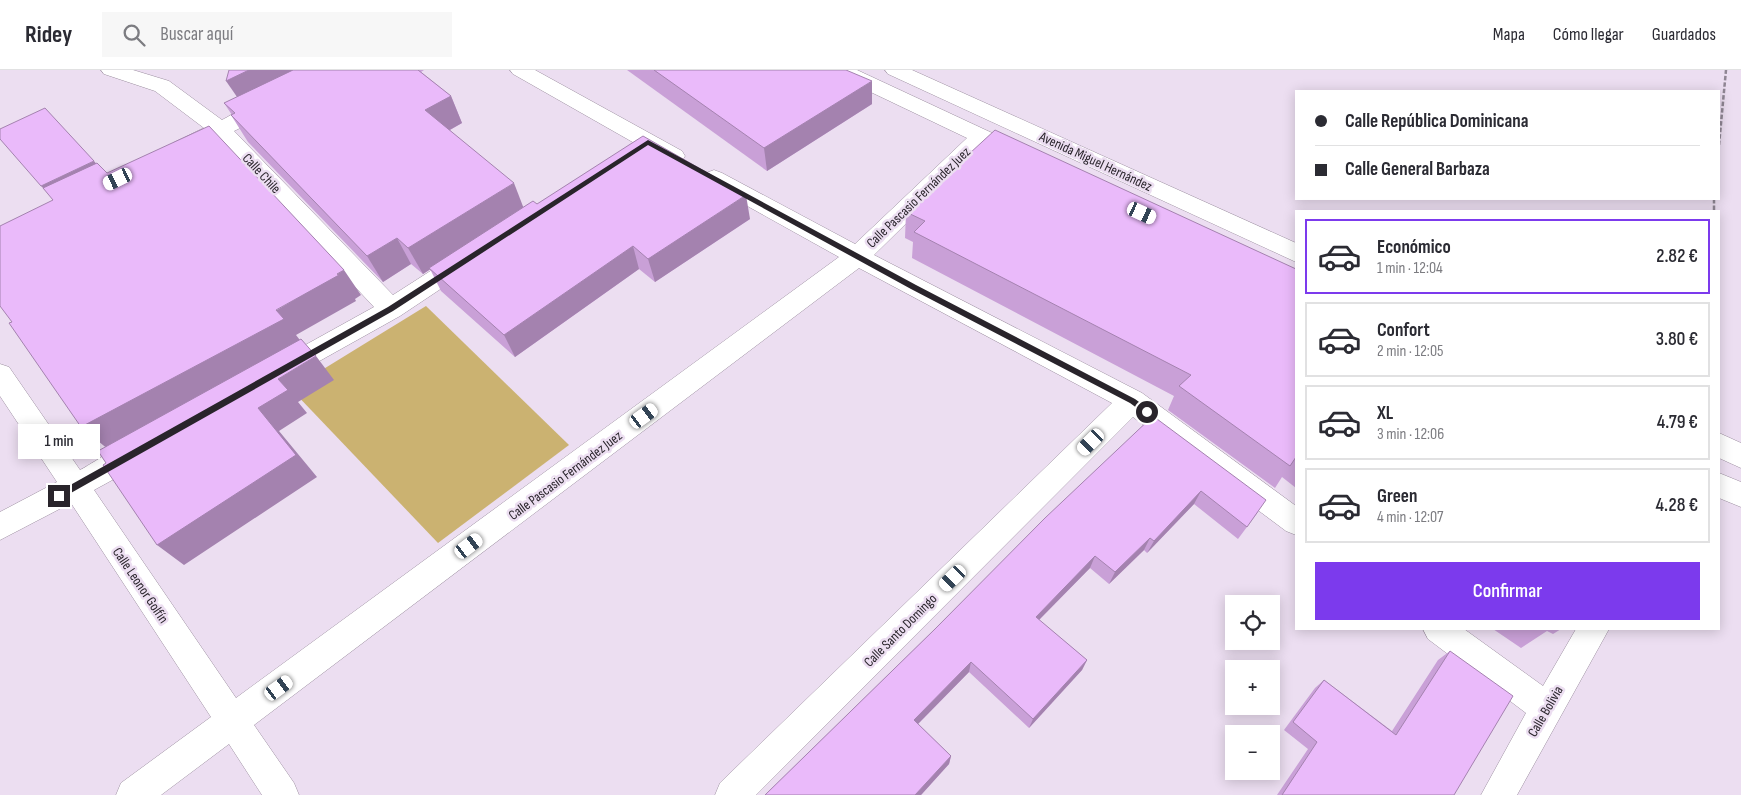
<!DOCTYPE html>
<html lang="es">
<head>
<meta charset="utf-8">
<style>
  :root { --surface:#fff; --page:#f7f7f7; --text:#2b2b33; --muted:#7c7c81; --line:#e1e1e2; --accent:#7c3aed }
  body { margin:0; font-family:"Sofia Sans Condensed",sans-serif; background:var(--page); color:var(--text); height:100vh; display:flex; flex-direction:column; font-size:19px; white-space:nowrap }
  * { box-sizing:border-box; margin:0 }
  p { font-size:16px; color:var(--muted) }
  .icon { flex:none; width:28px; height:28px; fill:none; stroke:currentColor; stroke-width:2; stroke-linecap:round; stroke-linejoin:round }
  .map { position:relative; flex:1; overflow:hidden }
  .details { position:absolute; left:1295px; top:140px; width:425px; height:420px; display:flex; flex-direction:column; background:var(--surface); border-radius:0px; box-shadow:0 2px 12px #0003 }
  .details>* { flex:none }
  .top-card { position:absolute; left:1295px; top:20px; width:425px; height:110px; border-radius:0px; box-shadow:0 2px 12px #0003; display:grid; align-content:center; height:110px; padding:0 20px; background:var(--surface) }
  .fabs { position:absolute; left:1225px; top:525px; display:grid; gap:10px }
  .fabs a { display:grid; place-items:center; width:55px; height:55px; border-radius:0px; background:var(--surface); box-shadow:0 2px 12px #0003; font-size:25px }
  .end { position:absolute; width:22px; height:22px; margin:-11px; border:6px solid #29242b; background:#fff; box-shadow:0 0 0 2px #fff }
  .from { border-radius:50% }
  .bubble { position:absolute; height:35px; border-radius:0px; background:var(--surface); box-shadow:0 2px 12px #0003; font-size:16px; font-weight:600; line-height:35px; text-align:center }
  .car { position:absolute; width:15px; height:30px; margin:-15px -8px; border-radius:6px; box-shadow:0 0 4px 1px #0007; background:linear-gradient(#fff 24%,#345 0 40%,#fff 0 76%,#345 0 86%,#fff 0) }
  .top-card b { display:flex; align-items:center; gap:18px; height:48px; font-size:19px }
  .top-card b+b { border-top:1px solid var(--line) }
  .top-card i { width:12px; height:12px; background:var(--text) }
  ul { padding:9px 0 0; list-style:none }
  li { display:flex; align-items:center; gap:15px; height:75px; margin:0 10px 8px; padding:0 10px; border:2px solid var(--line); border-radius:0px }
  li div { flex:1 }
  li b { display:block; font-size:19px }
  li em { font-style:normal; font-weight:600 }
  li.on { border-color:var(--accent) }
  li>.icon { width:45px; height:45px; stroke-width:1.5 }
  .primary-button { display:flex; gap:10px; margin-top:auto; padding:10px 20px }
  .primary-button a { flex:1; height:58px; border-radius:0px; background:var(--accent); color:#fff; font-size:20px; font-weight:600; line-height:58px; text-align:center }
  header { display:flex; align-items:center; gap:30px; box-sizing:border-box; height:70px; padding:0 25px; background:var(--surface); border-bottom:1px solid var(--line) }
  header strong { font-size:24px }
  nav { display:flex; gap:28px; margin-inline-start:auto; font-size:18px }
  .search { width:350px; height:45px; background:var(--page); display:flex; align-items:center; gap:12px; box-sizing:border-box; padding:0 18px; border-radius:0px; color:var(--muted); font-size:19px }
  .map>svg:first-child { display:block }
  .green { fill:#cbb271 }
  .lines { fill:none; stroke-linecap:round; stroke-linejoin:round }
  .minor-casing { stroke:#9d90a1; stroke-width:1 }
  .path { stroke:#908694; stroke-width:2.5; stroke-dasharray:4.5 2; stroke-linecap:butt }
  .minor { fill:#fff; fill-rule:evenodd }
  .wall { fill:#c9a0d7 }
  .shaded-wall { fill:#a482af }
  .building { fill:#eabafa; stroke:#a482af }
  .route { fill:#29242b }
  .labels { text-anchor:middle; stroke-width:5; stroke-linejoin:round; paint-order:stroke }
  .street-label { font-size:14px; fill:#29242b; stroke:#ecdef1 }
</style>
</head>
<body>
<header>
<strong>Ridey</strong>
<div class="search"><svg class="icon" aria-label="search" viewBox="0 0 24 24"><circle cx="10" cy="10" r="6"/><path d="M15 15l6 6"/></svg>Buscar aquí</div>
<nav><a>Mapa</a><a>Cómo llegar</a><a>Guardados</a></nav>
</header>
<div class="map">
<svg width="1741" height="725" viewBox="0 0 1741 725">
  <rect width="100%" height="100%" fill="#ecdef1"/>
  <path class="green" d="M 426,236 L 569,375 L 438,473 L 291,319 Z"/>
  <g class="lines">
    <defs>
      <g id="minor">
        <path d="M 101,0 L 133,0 L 169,11 L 222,50 C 237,42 258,27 275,31 L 279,36 L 275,41 L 234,61 L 393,225 L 457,184 L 466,181 L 475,184 L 478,190 L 475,196 L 400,246 L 289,308 L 280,311 L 271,308 L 267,301 L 271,294 L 374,237 L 217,69 C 204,76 189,87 173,83 L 170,78 L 173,73 L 204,58 L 155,21 L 104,4 Z"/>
        <path d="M 510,0 L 535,0 L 682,81 L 685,86 L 682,91 L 674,93 L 666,91 L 513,4 Z"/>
        <path d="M 830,0 L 857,0 L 1005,69 L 1008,74 L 1005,79 L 997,81 L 984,77 L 874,185 L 1142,323 L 1296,436 L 1296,465 L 1286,461 L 1133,347 L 756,725 L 715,725 L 720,713 L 1112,333 L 859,198 L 254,655 L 294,713 L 299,725 L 262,725 L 229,674 L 161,725 L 116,725 L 121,713 L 211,647 L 71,433 L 0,470 L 0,442 L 57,412 L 0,326 L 0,294 L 9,297 L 80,400 C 99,390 128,366 149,374 L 153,382 L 149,390 L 94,420 L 236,628 L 839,187 L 706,113 L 703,108 L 706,103 L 714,100 L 722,103 L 855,174 L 967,68 L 833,4 Z"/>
        <path d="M 885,0 L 912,0 L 1296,173 L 1296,192 L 888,4 Z"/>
        <path d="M 1719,363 L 1741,373 L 1741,398 L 1719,388 Z"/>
        <path d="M 1719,403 L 1741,412 L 1741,437 L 1719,428 Z"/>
        <path d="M 1423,559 L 1464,559 L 1543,616 L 1576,559 L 1609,559 L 1517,725 L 1481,725 L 1526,643 L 1428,569 Z"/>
      </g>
    </defs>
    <use href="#minor" class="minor-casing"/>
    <g class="path">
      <path d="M 1719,75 L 1726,0"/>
      <path d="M 1714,129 L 1714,141"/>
    </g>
    <use href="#minor" class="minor"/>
  </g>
  <g class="wall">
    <path d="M 229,0 L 424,0 L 421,2 L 451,26 L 462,53 L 450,60 L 523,137 L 537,134 L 750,149 L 655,212 L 639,199 L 515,287 L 441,221 L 430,199 L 423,204 L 411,194 L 383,212 L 248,72 L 231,45 L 232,45 L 224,33 L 237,27 Z"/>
    <path d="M 627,0 L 846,0 L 872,34 L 767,101 Z"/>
    <path d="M 906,142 L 1296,199 L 1296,418 L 1282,407 L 1275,418 L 1168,340 L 1174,326 L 912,188 L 913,172 L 905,168 Z"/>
    <path d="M 1153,346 L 1258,442 L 1238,469 L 1194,434 L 1147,483 L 1144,480 L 1109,514 L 1090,498 L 1039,550 L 1087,590 L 1082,600 L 1029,658 L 969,602 L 918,654 L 951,686 L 949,694 L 921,725 L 765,725 Z"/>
    <path d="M 1493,559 L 1561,559 L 1553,564 L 1547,561 L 1521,578 Z"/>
    <path d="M 1450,581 L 1454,725 L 1277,725 L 1308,679 L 1284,660 L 1315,618 L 1324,610 L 1392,661 L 1438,590 Z"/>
  </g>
  <g class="shaded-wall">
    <path d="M 249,0 L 322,0 L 244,37 L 226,11 Z"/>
    <path d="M 872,11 L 872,34 L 767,101 L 764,78 Z"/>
    <path d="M 451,26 L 462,53 L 437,67 L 425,40 Z"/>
    <path d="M 94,91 L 105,104 L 54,129 L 41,116 Z"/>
    <path d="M 514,113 L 524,139 L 423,204 L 408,178 Z"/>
    <path d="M 746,125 L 750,149 L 655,212 L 648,189 Z"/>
    <path d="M 397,168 L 411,194 L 383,212 L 367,186 Z"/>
    <path d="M 633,176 L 639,199 L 515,287 L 504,265 Z"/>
    <path d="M 344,200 L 361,225 L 355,229 L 356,231 L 296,265 L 303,274 L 109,380 L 81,357 Z"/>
    <path d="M 316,286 L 334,310 L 298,332 L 307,343 L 279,361 L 317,407 L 184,495 L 157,475 L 258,338 L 278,309 Z"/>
    <path d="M 1201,421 L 1194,434 L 1147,483 L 1154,471 Z"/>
    <path d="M 1150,468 L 1144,480 L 1109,514 L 1115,502 Z"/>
    <path d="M 1095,486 L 1090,498 L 1032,557 L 1036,547 Z"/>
    <path d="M 1087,590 L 1082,600 L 1029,658 L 1033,649 Z"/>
    <path d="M 971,592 L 969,602 L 913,659 L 914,650 Z"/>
    <path d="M 951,686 L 949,694 L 921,725 L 915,725 Z"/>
  </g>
  <g class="building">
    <path d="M 229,0 L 249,0 L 226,11 Z"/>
    <path d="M 293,0 L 418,0 L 451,26 L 425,40 L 514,113 L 408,178 L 397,168 L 367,186 L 231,45 L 235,43 L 224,33 Z"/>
    <path d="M 654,0 L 846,0 L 872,11 L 764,78 Z"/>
    <path d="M 45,38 L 94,91 L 41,116 L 0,69 L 0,59 Z"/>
    <path d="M 209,56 L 344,200 L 337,204 L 339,205 L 276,240 L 284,249 L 81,357 L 9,253 L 12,252 L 0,236 L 0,156 L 53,130 L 43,118 L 97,93 L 107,103 Z"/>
    <path d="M 995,60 L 1296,199 L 1296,387 L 1290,396 L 1179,316 L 1191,305 L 914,162 L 925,151 L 906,142 Z"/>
    <path d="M 643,66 L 746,125 L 648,189 L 633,176 L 504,265 L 429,198 L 533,131 L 537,134 Z"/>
    <path d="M 301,269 L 316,286 L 278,309 L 288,320 L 258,338 L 296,385 L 157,475 L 103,395 L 106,393 L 98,381 Z"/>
    <path d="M 1153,346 L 1266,430 L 1247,457 L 1201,421 L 1154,471 L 1150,468 L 1115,502 L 1095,486 L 1036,547 L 1087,590 L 1033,649 L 971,592 L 914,650 L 951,686 L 915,725 L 765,725 L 935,559 L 1045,448 Z"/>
    <path d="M 1450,581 L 1513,626 L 1454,725 L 1282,725 L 1317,672 L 1293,652 L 1324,610 L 1396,665 Z"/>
  </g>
  <path class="route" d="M 648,70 L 916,215 L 1135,329 L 1150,340 L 1150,344 L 1145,344 L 1130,333 L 911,219 L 648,75 L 393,241 L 62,428 L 56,428 L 56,423 L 388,237 Z"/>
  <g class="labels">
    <g class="street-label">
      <text transform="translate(1096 91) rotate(25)" y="5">Avenida Miguel Hernández</text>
      <text transform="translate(262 103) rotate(47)" y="5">Calle Chile</text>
      <text transform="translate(918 127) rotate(-44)" y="5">Calle Pascasio Fernández Juez</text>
      <text transform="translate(565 405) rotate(-37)" y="5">Calle Pascasio Fernández Juez</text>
      <text transform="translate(141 515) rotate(56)" y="5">Calle Leonor Golfín</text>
      <text transform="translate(900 560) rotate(-45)" y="5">Calle Santo Domingo</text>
      <text transform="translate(1545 641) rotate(-60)" y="5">Calle Bolivia</text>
    </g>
  </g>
</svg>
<div class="fabs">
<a><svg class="icon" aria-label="locate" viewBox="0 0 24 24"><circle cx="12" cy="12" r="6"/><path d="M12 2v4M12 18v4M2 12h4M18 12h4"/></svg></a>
<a>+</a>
<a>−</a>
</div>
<i class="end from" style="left:1147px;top:342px"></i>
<i class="end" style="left:59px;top:426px"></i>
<div class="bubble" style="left:18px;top:354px;width:82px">1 min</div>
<i class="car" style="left:118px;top:109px;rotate:244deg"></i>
<i class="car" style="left:1142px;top:143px;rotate:115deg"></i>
<i class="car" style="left:644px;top:346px;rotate:54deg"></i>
<i class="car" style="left:1091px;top:372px;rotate:225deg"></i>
<i class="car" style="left:469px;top:476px;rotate:53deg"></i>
<i class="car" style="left:953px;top:508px;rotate:226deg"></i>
<i class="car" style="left:279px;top:618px;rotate:54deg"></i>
<div class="top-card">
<b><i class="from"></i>Calle República Dominicana</b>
<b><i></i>Calle General Barbaza</b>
</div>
<section class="details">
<ul>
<li class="on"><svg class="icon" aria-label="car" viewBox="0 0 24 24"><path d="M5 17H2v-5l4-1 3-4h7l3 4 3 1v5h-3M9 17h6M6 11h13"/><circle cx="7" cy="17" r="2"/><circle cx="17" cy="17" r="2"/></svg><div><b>Económico</b><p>1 min · 12:04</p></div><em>2.82 €</em></li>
<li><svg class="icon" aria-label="car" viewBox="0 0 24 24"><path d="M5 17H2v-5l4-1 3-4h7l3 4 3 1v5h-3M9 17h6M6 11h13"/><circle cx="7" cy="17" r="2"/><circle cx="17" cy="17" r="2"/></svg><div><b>Confort</b><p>2 min · 12:05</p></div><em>3.80 €</em></li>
<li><svg class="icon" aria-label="car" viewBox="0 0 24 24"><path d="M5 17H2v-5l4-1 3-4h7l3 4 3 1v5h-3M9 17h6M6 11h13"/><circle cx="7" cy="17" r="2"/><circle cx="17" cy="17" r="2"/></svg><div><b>XL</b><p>3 min · 12:06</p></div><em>4.79 €</em></li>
<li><svg class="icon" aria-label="car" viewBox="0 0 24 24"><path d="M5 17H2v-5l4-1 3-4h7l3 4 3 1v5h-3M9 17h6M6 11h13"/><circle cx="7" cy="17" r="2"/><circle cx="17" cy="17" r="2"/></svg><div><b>Green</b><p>4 min · 12:07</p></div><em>4.28 €</em></li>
</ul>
<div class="primary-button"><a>Confirmar</a></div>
</section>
</div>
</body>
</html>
